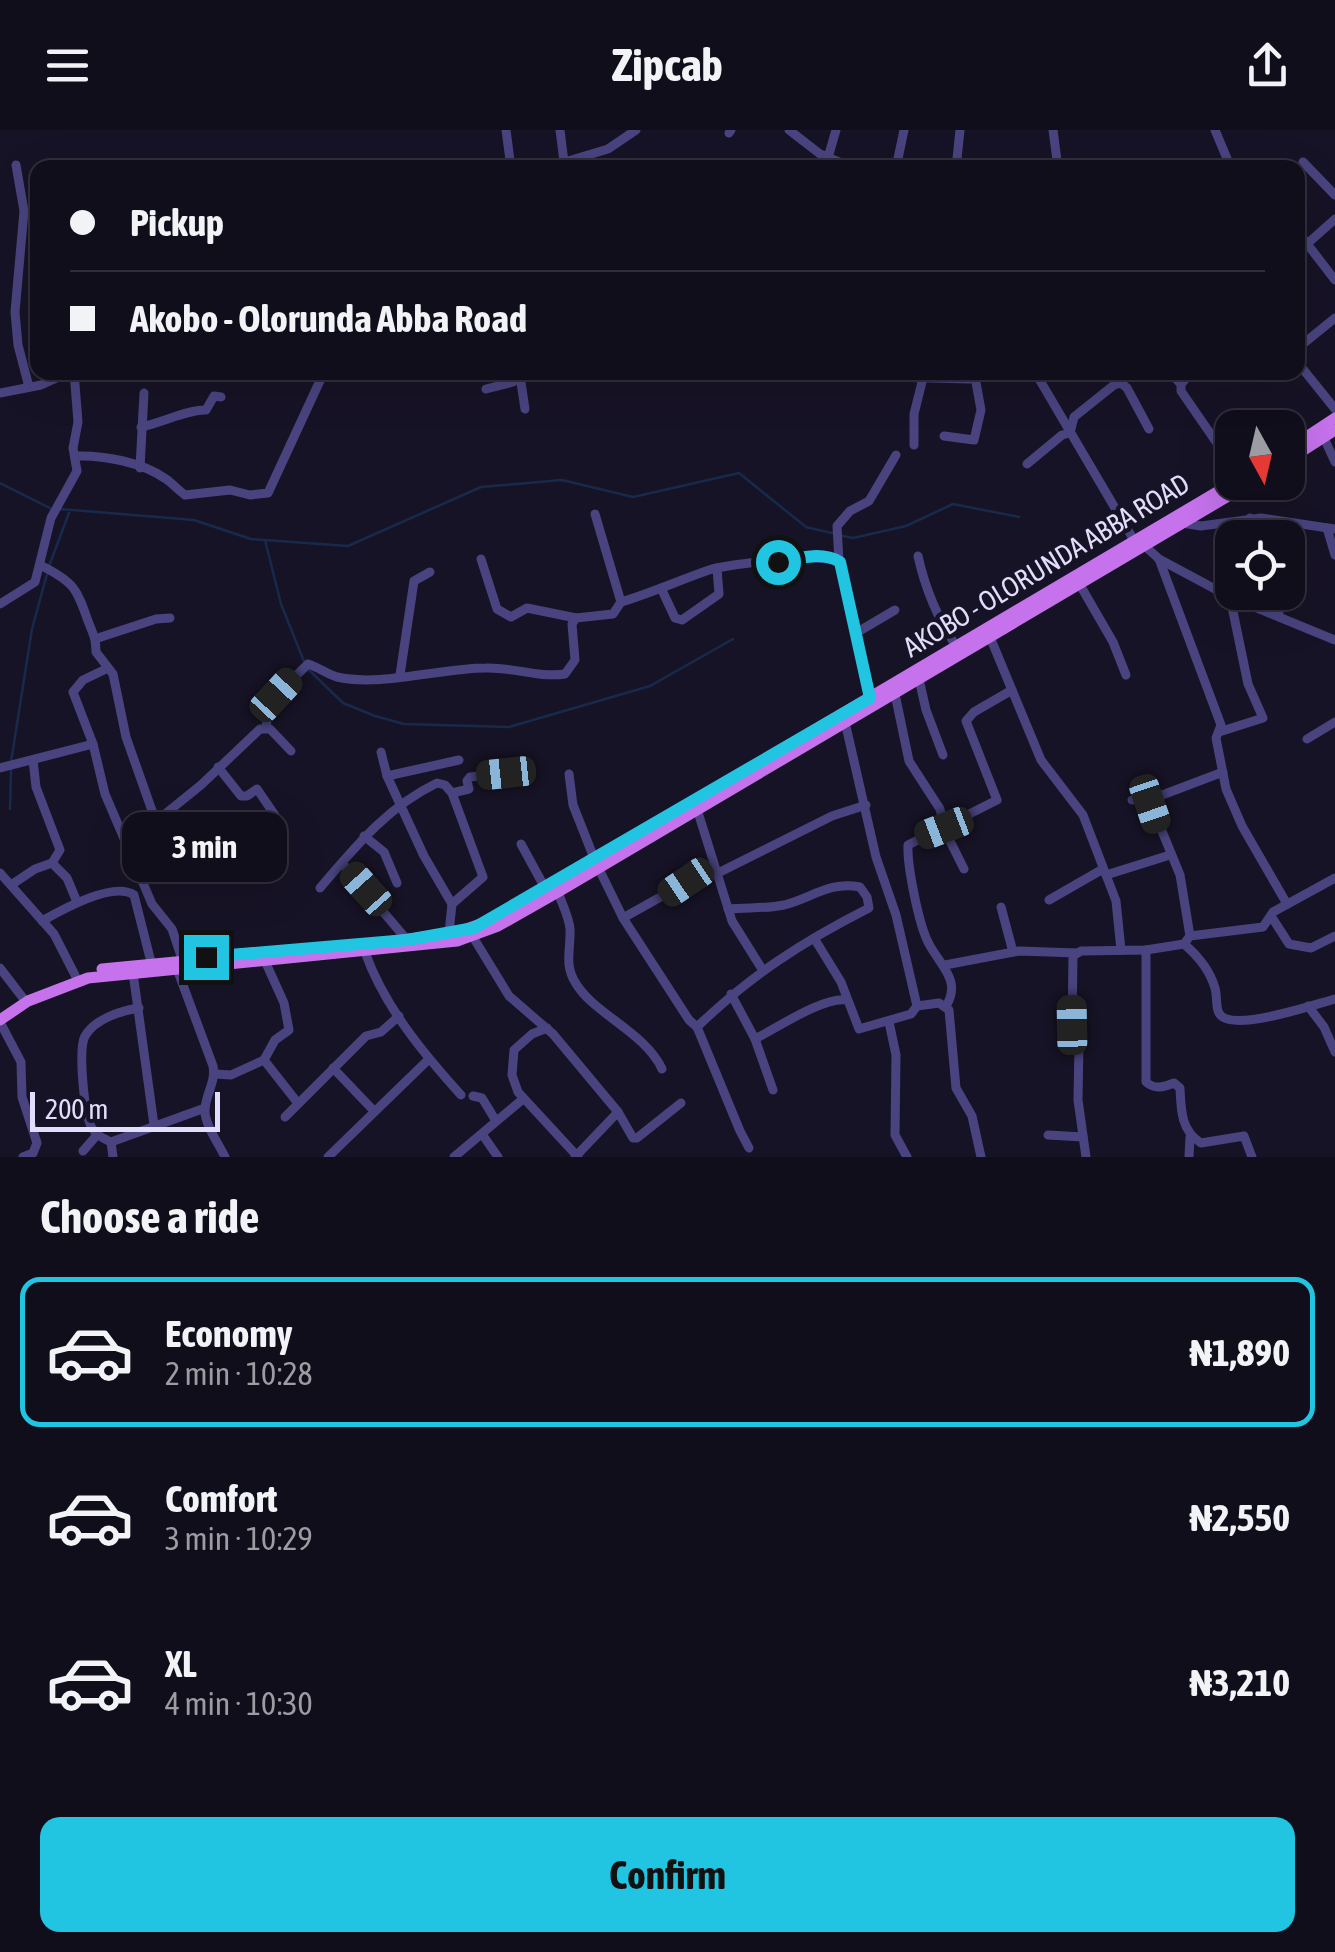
<!DOCTYPE html>
<html lang="en">
<head>
<meta charset="utf-8">
<style>
  :root { --surface:#110e1c; --page:#1e1c29; --text:#f1f3f6; --muted:#9c9ca3; --line:#302e3b; --accent:#22c5e1 }
  body { margin:0; font-family:"Asap Condensed",sans-serif; background:var(--page); color:var(--text); height:100vh; display:flex; flex-direction:column; font-size:38px; white-space:nowrap }
  * { box-sizing:border-box; margin:0 }
  p { font-size:32px; color:var(--muted) }
  .icon { flex:none; width:55px; height:55px; fill:none; stroke:currentColor; stroke-width:2; stroke-linecap:round; stroke-linejoin:round }
  .map { position:relative; height:1027px; overflow:hidden }
  .side { display:flex; flex-direction:column; background:var(--surface); flex:1 }
  .side>* { flex:none }
  .guide { position:absolute; left:30px; top:30px; width:1275px; height:220px; border-radius:20px; box-shadow:0 10px 40px #0002,0 0 0 2px var(--line); display:grid; align-content:center; height:220px; padding:0 40px; background:var(--surface) }
  .needle { width:65px; rotate:172deg }
  .buttons { position:absolute; left:1215px; top:280px; display:grid; gap:20px }
  .buttons a { display:grid; place-items:center; width:90px; height:90px; border-radius:20px; background:var(--surface); box-shadow:0 10px 40px #0002,0 0 0 2px var(--line); font-size:50px }
  .scale { position:absolute; left:30px; bottom:25px; width:190px; box-sizing:border-box; padding-left:10px; border:5px solid #e2ddfa; border-top:0; font-size:28px; line-height:35px; white-space:nowrap; color:#e2ddfa; -webkit-text-stroke:8px #171326; paint-order:stroke }
  .end { position:absolute; width:45px; height:45px; margin:-22px; border:12px solid #22c5e1; background:#111; box-shadow:0 0 0 5px #111 }
  .from { border-radius:50% }
  .bubble { position:absolute; height:70px; border-radius:20px; background:var(--surface); box-shadow:0 10px 40px #0002,0 0 0 2px var(--line); font-size:32px; font-weight:700; line-height:70px; text-align:center }
  .car { position:absolute; width:30px; height:60px; margin:-30px -15px; border-radius:12px; box-shadow:0 0 8px 2px #0007; background:linear-gradient(#222 24%,#8ab4d8 0 40%,#222 0 76%,#8ab4d8 0 86%,#222 0) }
  .guide b { display:flex; align-items:center; gap:35px; height:95px; font-size:38px }
  .guide b+b { border-top:2px solid var(--line) }
  .guide i { width:25px; height:25px; background:var(--text) }
  ul { padding:0; list-style:none }
  li { display:flex; align-items:center; gap:30px; height:150px; margin:0 20px 15px; padding:0 20px; border:5px solid transparent; border-radius:20px }
  li div { flex:1 }
  li b { display:block; font-size:38px }
  li em { font-style:normal; font-weight:700 }
  li.on { border-color:var(--accent) }
  li>.icon { width:90px; height:90px; stroke-width:1.5 }
  h2 { padding:0 40px; font-size:45px; line-height:120px }
  .primary-button { display:flex; gap:20px; margin-top:auto; padding:20px 40px }
  .primary-button a { flex:1; height:115px; border-radius:20px; background:var(--accent); color:#111; font-size:40px; font-weight:700; line-height:115px; text-align:center }
  header { display:flex; justify-content:space-between; align-items:center; height:130px; padding:0 40px; background:var(--surface); font-size:45px; font-weight:700 }
  .map>svg:first-child { display:block }
  .lines { fill:none; stroke-linecap:round; stroke-linejoin:round }
  .stream { stroke:#182a4b; stroke-width:2.5 }
  .minor { stroke:#49447f; stroke-width:9 }
  .major { stroke:#c572ec; stroke-width:11 }
  .route { stroke:#22c5e1; stroke-width:12 }
  .labels { text-anchor:middle; stroke-width:9; stroke-linejoin:round; paint-order:stroke }
  .street-label { font-size:28px; fill:#e2ddfa; stroke:#171326 }
</style>
</head>
<body>
<header><svg class="icon" aria-label="menu" viewBox="0 0 24 24"><path d="M4 6h16M4 12h16M4 18h16"/></svg>Zipcab<svg class="icon" aria-label="share" viewBox="0 0 24 24"><path d="M12 15V3M7 8l5-5 5 5M5 13v7h14v-7"/></svg></header>
<div class="map">
<svg width="1335" height="1027" viewBox="0 0 1335 1027">
  <rect width="100%" height="100%" fill="#171326"/>
  <g class="lines">
    <g class="stream">
      <path d="M 0,353 L 52,379"/>
      <path d="M 60,379 L 194,390 L 251,409 L 348,416 L 481,357 L 562,350 L 633,367 L 739,343 L 806,397 L 836,404"/>
      <path d="M 843,406 L 853,408 L 906,396 L 953,374 L 1019,387"/>
      <path d="M 265,410 L 281,474 L 305,534"/>
      <path d="M 49,436 L 69,383"/>
      <path d="M 309,540 L 343,573 L 375,586 L 404,594 L 509,597 L 650,556 L 733,509"/>
      <path d="M 11,632 L 32,499 L 47,444"/>
      <path d="M 10,679 L 11,640"/>
    </g>
    <g class="minor">
      <path d="M 506,0 L 511,38"/>
      <path d="M 560,0 L 564,32"/>
      <path d="M 789,0 L 820,24 L 853,38"/>
      <path d="M 1053,0 L 1058,38"/>
      <path d="M 1215,0 L 1231,38"/>
      <path d="M 729,3 L 731,0"/>
      <path d="M 1303,32 L 1335,65"/>
      <path d="M 16,35 L 24,81 L 15,182 L 18,215 L 29,257"/>
      <path d="M 545,38 L 608,19 L 636,0"/>
      <path d="M 825,38 L 836,0"/>
      <path d="M 896,38 L 904,0"/>
      <path d="M 956,38 L 960,0"/>
      <path d="M 1151,38 L 1155,36"/>
      <path d="M 1298,102 L 1335,150"/>
      <path d="M 1307,114 L 1335,89"/>
      <path d="M 1298,218 L 1335,188"/>
      <path d="M 1298,233 L 1335,279"/>
      <path d="M 1035,242 L 1135,412"/>
      <path d="M 1169,242 L 1181,254"/>
      <path d="M 1192,242 L 1181,254 L 1181,261 L 1232,335"/>
      <path d="M 520,246 L 525,279"/>
      <path d="M 890,247 L 970,249 L 983,242"/>
      <path d="M 486,259 L 513,252 L 526,242"/>
      <path d="M 0,263 L 41,255 L 70,242"/>
      <path d="M 141,297 C 161,293 189,279 206,280 L 214,266 L 221,267"/>
      <path d="M 944,306 L 974,310 L 981,280 L 975,247"/>
      <path d="M 1324,308 L 1335,332"/>
      <path d="M 914,315 L 914,284 L 923,248"/>
      <path d="M 76,326 C 103,325 142,332 166,349 C 172,353 178,360 185,365 L 230,360 L 250,365 L 268,363 L 324,242"/>
      <path d="M 1027,334 L 1062,305 L 1070,303 L 1074,287 L 1114,255 L 1121,253 L 1127,258 L 1149,299"/>
      <path d="M 140,338 L 144,263"/>
      <path d="M 595,384 L 621,472"/>
      <path d="M 1250,388 L 1258,408"/>
      <path d="M 1182,393 L 1201,396 L 1261,388 L 1335,399"/>
      <path d="M 1327,398 L 1335,425"/>
      <path d="M 1146,417 L 1159,429 L 1230,467 L 1335,510"/>
      <path d="M 918,426 C 925,458 938,489 956,516"/>
      <path d="M 481,429 L 497,479 L 511,487 L 527,478 L 576,488"/>
      <path d="M 1159,429 L 1221,595 L 1216,608 L 1226,659 L 1242,696 L 1287,774"/>
      <path d="M 839,432 L 837,396 L 850,381 L 869,371 L 896,325"/>
      <path d="M 42,436 C 74,452 77,459 88,491 C 93,504 96,508 96,522 L 113,544 L 126,607 L 156,692"/>
      <path d="M 1080,455 L 1113,512 L 1126,545"/>
      <path d="M 661,458 L 675,488 L 682,490 L 719,464 L 717,438"/>
      <path d="M 1278,462 L 1279,487"/>
      <path d="M 0,474 L 35,452 L 51,388 L 77,341 L 73,318 L 78,292 L 74,242"/>
      <path d="M 856,503 L 895,480"/>
      <path d="M 990,507 L 1041,630 L 1083,685 L 1088,698 L 1116,771 L 1121,820"/>
      <path d="M 98,508 L 156,489 L 170,488"/>
      <path d="M 106,539 L 83,550 L 73,562 L 93,614 L 105,664 L 152,774 L 172,799 L 182,829"/>
      <path d="M 400,545 L 414,451 L 430,442"/>
      <path d="M 919,549 L 926,580 L 943,625"/>
      <path d="M 895,564 L 909,631 L 940,679 L 946,703 L 964,739"/>
      <path d="M 845,592 L 876,727 L 896,785 L 917,876"/>
      <path d="M 266,598 L 269,572 L 308,534 C 318,537 327,544 337,547 C 380,557 441,538 486,538 C 513,537 538,548 565,544 L 575,530 L 572,494 L 576,488 L 613,484 L 621,472 C 651,463 680,450 709,440 C 728,434 826,422 839,432 L 870,568"/>
      <path d="M 1219,602 L 1263,588 L 1248,554 L 1230,467"/>
      <path d="M 1307,609 L 1335,592"/>
      <path d="M 381,622 L 387,646 L 424,726 L 452,774 L 449,803"/>
      <path d="M 218,637 L 241,666 L 247,666 L 257,659 L 283,697"/>
      <path d="M 0,638 L 93,614"/>
      <path d="M 569,644 L 573,675 L 594,728"/>
      <path d="M 387,646 L 459,630"/>
      <path d="M 1132,670 L 1148,667 L 1180,745 L 1190,806"/>
      <path d="M 1149,670 L 1223,642"/>
      <path d="M 697,679 L 732,791 L 762,839"/>
      <path d="M 364,706 L 384,722 L 397,753"/>
      <path d="M 128,714 L 201,655 L 260,599 L 270,599 L 291,621"/>
      <path d="M 521,714 L 545,758"/>
      <path d="M 52,733 L 67,748 L 77,772"/>
      <path d="M 342,733 L 407,810"/>
      <path d="M 598,737 L 623,788 L 689,890 L 697,897 L 740,1001 L 749,1018"/>
      <path d="M 0,743 L 54,804 L 75,845"/>
      <path d="M 716,744 L 832,686 L 866,675"/>
      <path d="M 1106,745 L 1170,725"/>
      <path d="M 11,755 L 35,739 L 52,733 L 60,720 L 36,657 L 33,630"/>
      <path d="M 320,758 C 355,717 387,677 437,653 L 445,655 L 452,663 L 469,659 L 467,651 L 470,647 L 516,642"/>
      <path d="M 558,762 C 562,774 569,787 570,799 C 571,819 564,834 575,852 C 592,883 645,902 662,939"/>
      <path d="M 1049,770 L 1103,739"/>
      <path d="M 452,774 L 483,747 L 452,663"/>
      <path d="M 1001,777 L 1013,822"/>
      <path d="M 1271,786 L 1289,814 L 1311,818 L 1335,806"/>
      <path d="M 623,788 L 714,737"/>
      <path d="M 42,791 C 63,779 114,751 134,765 L 151,832"/>
      <path d="M 473,807 L 509,866 L 553,904 L 618,982 L 633,1008 L 637,1008 L 681,973"/>
      <path d="M 814,808 L 841,852 L 859,899 L 911,884 L 917,876 L 939,873 L 949,880 L 956,958 L 972,986 L 981,1027"/>
      <path d="M 1184,814 C 1197,825 1210,841 1215,858 C 1217,865 1216,874 1218,881 C 1226,906 1315,874 1335,869"/>
      <path d="M 1146,820 L 1146,952 C 1155,960 1164,957 1174,953 L 1180,958 C 1181,980 1181,1001 1201,1013 L 1244,1006 L 1252,1027"/>
      <path d="M 365,822 C 384,876 423,923 461,965"/>
      <path d="M 945,835 L 1019,821 L 1077,823"/>
      <path d="M 0,838 L 23,868"/>
      <path d="M 177,839 L 213,936 C 216,952 206,963 205,979 C 204,994 219,1014 225,1027"/>
      <path d="M 133,843 L 154,995"/>
      <path d="M 731,864 L 755,909 L 773,960"/>
      <path d="M 946,876 C 962,851 940,835 929,814 C 919,796 907,736 908,715 L 997,670 L 966,591 L 974,582 L 1012,560"/>
      <path d="M 1308,876 L 1324,897 L 1335,922"/>
      <path d="M 139,878 C 120,881 95,889 85,906 C 78,919 84,985 92,998 C 97,1006 103,1008 111,1012 L 205,978"/>
      <path d="M 0,892 L 21,932 L 22,967 L 37,1013 L 33,1023 L 23,1027"/>
      <path d="M 889,892 L 896,925 L 895,1005 L 907,1027"/>
      <path d="M 697,897 C 751,845 802,812 869,778 L 867,767 L 860,757 C 829,751 812,768 784,775 C 766,779 746,777 728,779"/>
      <path d="M 547,898 L 532,904 L 514,920 L 512,945 L 518,962 L 578,1027"/>
      <path d="M 755,909 C 777,898 824,866 847,870"/>
      <path d="M 264,930 L 297,972"/>
      <path d="M 333,938 L 374,981"/>
      <path d="M 215,944 L 231,945 L 264,930 L 275,910 L 289,900 L 284,873 L 265,831"/>
      <path d="M 473,966 L 482,968 L 496,991"/>
      <path d="M 285,987 L 366,906 L 381,902 L 399,886"/>
      <path d="M 482,1004 L 498,1027"/>
      <path d="M 1048,1005 L 1083,1007"/>
      <path d="M 111,1012 L 113,1027"/>
      <path d="M 83,1021 L 97,1005"/>
      <path d="M 328,1027 L 429,929"/>
      <path d="M 454,1027 L 523,969"/>
      <path d="M 575,1027 L 618,982"/>
      <path d="M 1086,1027 L 1078,970 L 1079,913 L 1072,895 L 1073,826 L 1081,821 L 1146,820 L 1184,814 L 1190,806 L 1263,797 L 1273,782 L 1335,748"/>
      <path d="M 1189,1027 L 1190,1007"/>
    </g>
    <g class="major">
      <path d="M 1288,319 L 1335,288"/>
      <path d="M 1288,330 L 1335,300"/>
      <path d="M 380,813 L 455,803 L 495,789 L 1234,352"/>
      <path d="M 102,839 L 352,815"/>
      <path d="M 0,890 L 28,871 L 88,848 L 457,811 L 498,796 L 558,762 L 1252,352"/>
    </g>
  </g>
  <g class="lines">
    <path class="route" d="M 206,827 L 407,810 L 474,798 L 870,568 L 840,432 C 822,421 798,428 778,432"/>
  </g>
  <g class="labels">
    <g class="street-label">
      <text transform="translate(1046 435) rotate(-31)" y="10">AKOBO - OLORUNDA ABBA ROAD</text>
    </g>
  </g>
</svg>
<div class="buttons">
<a><svg class="needle" viewBox="-14 -14 28 28"><path d="M0-13l5 13h-10z" fill="#e53935"/><path d="M0 13l5-13h-10z" fill="#9c9ca3"/></svg></a>
<a><svg class="icon" aria-label="locate" viewBox="0 0 24 24"><circle cx="12" cy="12" r="6"/><path d="M12 2v4M12 18v4M2 12h4M18 12h4"/></svg></a>
</div>
<div class="scale">200 m</div>
<i class="end from" style="left:778px;top:432px"></i>
<i class="end" style="left:206px;top:827px"></i>
<div class="bubble" style="left:122px;top:682px;width:165px">3 min</div>
<i class="car" style="left:276px;top:565px;rotate:43deg"></i>
<i class="car" style="left:506px;top:643px;rotate:264deg"></i>
<i class="car" style="left:1150px;top:674px;rotate:161deg"></i>
<i class="car" style="left:944px;top:698px;rotate:249deg"></i>
<i class="car" style="left:686px;top:752px;rotate:236deg"></i>
<i class="car" style="left:366px;top:759px;rotate:318deg"></i>
<i class="car" style="left:1072px;top:895px;rotate:359deg"></i>
<div class="guide">
<b><i class="from"></i>Pickup</b>
<b><i></i>Akobo - Olorunda Abba Road</b>
</div>
</div>
<section class="side">
<h2>Choose a ride</h2>
<ul>
<li class="on"><svg class="icon" aria-label="car" viewBox="0 0 24 24"><path d="M5 17H2v-5l4-1 3-4h7l3 4 3 1v5h-3M9 17h6M6 11h13"/><circle cx="7" cy="17" r="2"/><circle cx="17" cy="17" r="2"/></svg><div><b>Economy</b><p>2 min · 10:28</p></div><em>₦1,890</em></li>
<li><svg class="icon" aria-label="car" viewBox="0 0 24 24"><path d="M5 17H2v-5l4-1 3-4h7l3 4 3 1v5h-3M9 17h6M6 11h13"/><circle cx="7" cy="17" r="2"/><circle cx="17" cy="17" r="2"/></svg><div><b>Comfort</b><p>3 min · 10:29</p></div><em>₦2,550</em></li>
<li><svg class="icon" aria-label="car" viewBox="0 0 24 24"><path d="M5 17H2v-5l4-1 3-4h7l3 4 3 1v5h-3M9 17h6M6 11h13"/><circle cx="7" cy="17" r="2"/><circle cx="17" cy="17" r="2"/></svg><div><b>XL</b><p>4 min · 10:30</p></div><em>₦3,210</em></li>
</ul>
<div class="primary-button"><a>Confirm</a></div>
</section>
</body>
</html>
